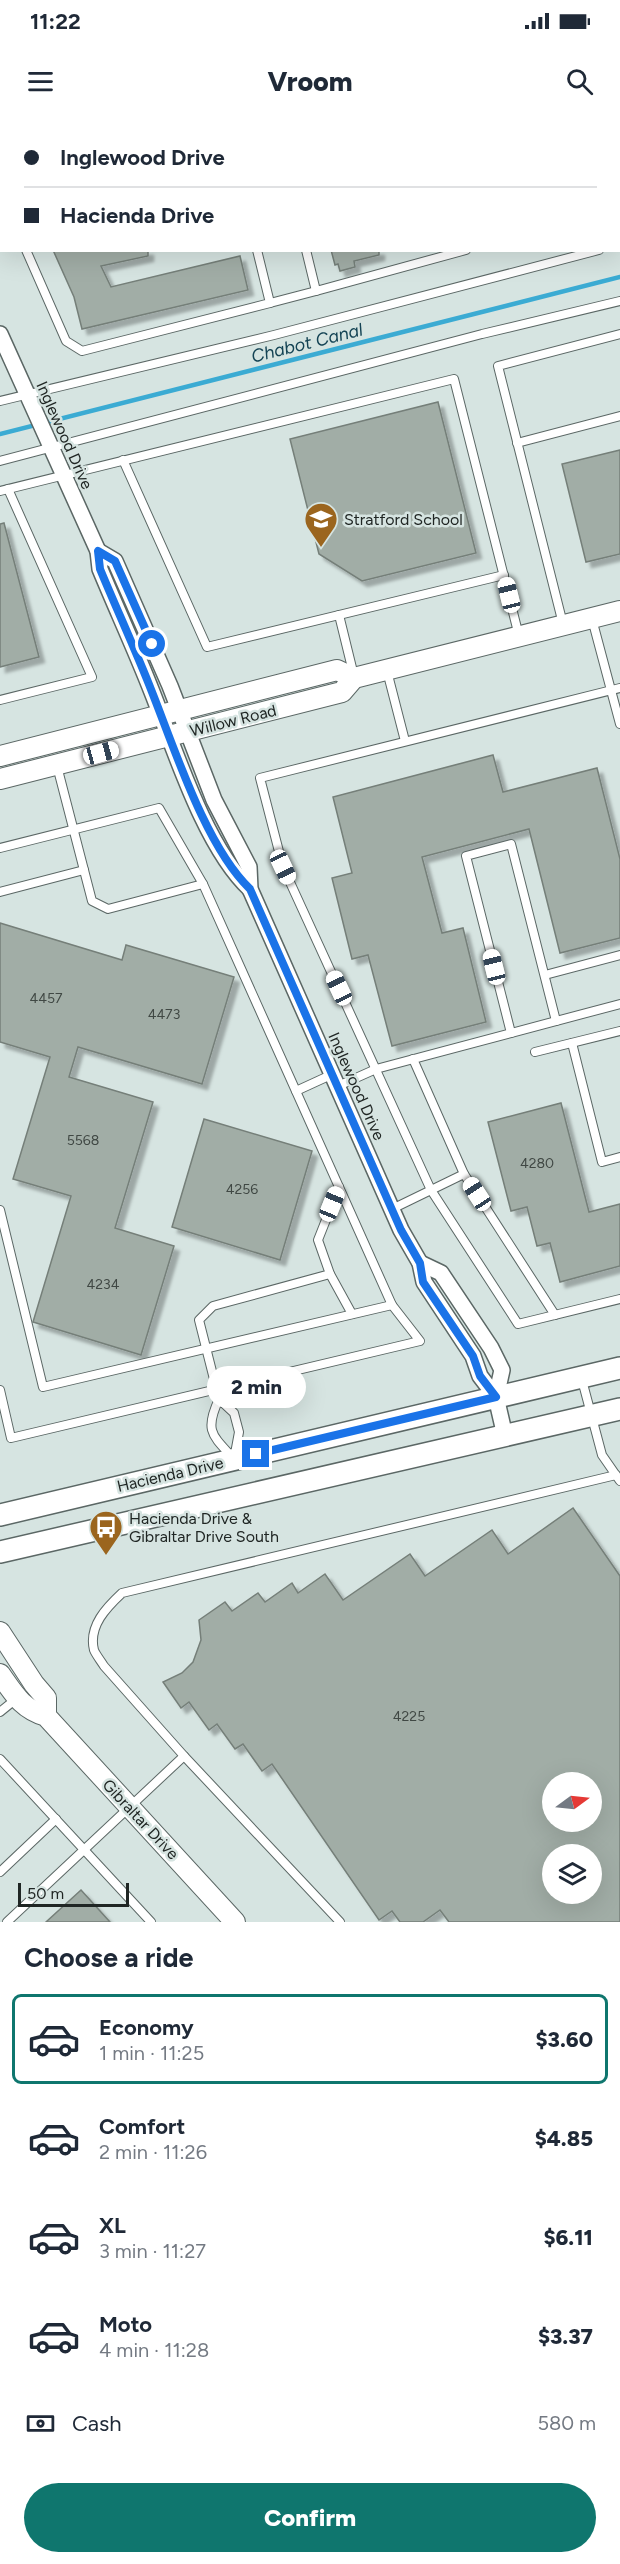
<!DOCTYPE html>
<html lang="en">
<head>
<meta charset="utf-8">
<style>
  :root { --surface:#fff; --page:#f6f6f7; --text:#1f2937; --muted:#747a83; --line:#e0e1e3; --accent:#0f766e }
  body { margin:0; font-family:Figtree,sans-serif; background:var(--page); color:var(--text); height:100vh; display:flex; flex-direction:column; font-size:22px; white-space:nowrap }
  * { box-sizing:border-box; margin:0 }
  p { font-size:20px; color:var(--muted) }
  .icon { flex:none; width:33px; height:33px; fill:none; stroke:currentColor; stroke-width:2; stroke-linecap:round; stroke-linejoin:round }
  .map { position:relative; height:1802px; overflow:hidden }
  .sheet { display:flex; flex-direction:column; background:var(--surface); flex:1 }
  .sheet>* { flex:none }
  .guide { position:absolute; left:0px; top:0px; width:621px; height:132px; box-shadow:0 6px 24px #0002; display:grid; align-content:center; height:132px; padding:0 24px; background:var(--surface) }
  .needle { width:39px; rotate:75deg }
  .fabs { position:absolute; left:542px; top:1652px; display:grid; gap:12px }
  .fabs a { display:grid; place-items:center; width:60px; height:60px; border-radius:50%; background:var(--surface); box-shadow:0 6px 24px #0002; font-size:30px }
  .scale { position:absolute; left:18px; bottom:15px; width:111px; box-sizing:border-box; padding-left:6px; border:3px solid #202624; border-top:0; font-size:16px; line-height:21px; white-space:nowrap; color:#202624; -webkit-text-stroke:4px #d6e4e1; paint-order:stroke }
  .end { position:absolute; width:27px; height:27px; margin:-14px; border:8px solid #1a73e8; background:#fff; box-shadow:0 0 0 3px #fff }
  .from { border-radius:50% }
  .bubble { position:absolute; height:42px; border-radius:21px; background:var(--surface); box-shadow:0 6px 24px #0002; font-size:20px; font-weight:800; line-height:42px; text-align:center }
  .car { position:absolute; width:18px; height:36px; margin:-18px -9px; border-radius:8px; box-shadow:0 0 4px 2px #0007; background:linear-gradient(#fff 24%,#345 0 40%,#fff 0 76%,#345 0 86%,#fff 0) }
  .guide b { display:flex; align-items:center; gap:21px; height:57px; font-size:22px }
  .guide b+b { border-top:2px solid var(--line) }
  .guide i { width:15px; height:15px; background:var(--text) }
  ul { padding:0; list-style:none }
  li { display:flex; align-items:center; gap:18px; height:90px; margin:0 12px 9px; padding:0 12px; border:3px solid transparent; border-radius:9px }
  li div { flex:1 }
  li b { display:block; font-size:22px }
  li em { font-style:normal; font-weight:800 }
  li.on { border-color:var(--accent) }
  li>.icon { width:54px; height:54px; stroke-width:1.5 }
  h2 { padding:0 24px; font-size:27px; line-height:72px }
  .pay { display:flex; align-items:center; gap:15px; height:66px; padding:0 24px; font-size:22px }
  .pay p { margin-inline-start:auto }
  .button { display:flex; gap:12px; margin-top:auto; padding:12px 24px }
  .button a { flex:1; height:69px; border-radius:36px; background:var(--accent); color:#fff; font-size:24px; font-weight:800; line-height:69px; text-align:center }
  .status { display:flex; justify-content:space-between; align-items:center; height:42px; padding:0 30px; background:var(--surface); direction:ltr }
  .status svg { height:16px; fill:currentColor }
  header { display:flex; justify-content:space-between; align-items:center; height:78px; padding:0 24px; background:var(--surface); font-size:27px; font-weight:800 }
  .map>svg:first-child { display:block }
  .lines { fill:none; stroke-linecap:round; stroke-linejoin:round }
  .stream { stroke:#3babd3; stroke-width:4.5 }
  .building { fill:#a1ada6; stroke:#757f79; stroke-width:1.5; fill-rule:evenodd; filter:url(#shadow) }
  .service-casing { stroke:#5b6765; stroke-width:10 }
  .minor-casing { stroke:#5b6765; stroke-width:18 }
  .tertiary-casing { stroke:#5b6765; stroke-width:22 }
  .secondary-casing { stroke:#5b6765; stroke-width:24 }
  .service { stroke:#fff; stroke-width:8 }
  .minor { stroke:#fff; stroke-width:15 }
  .tertiary { stroke:#fff; stroke-width:20 }
  .secondary { stroke:#fff; stroke-width:21 }
  .route { stroke:#1a73e8; stroke-width:8 }
  .labels { text-anchor:middle; stroke-width:5; stroke-linejoin:round; paint-order:stroke }
  .number-label { font-size:14px; fill:#404844 }
  .street-label { font-size:16px; fill:#202624; stroke:#d6e4e1 }
  .poi-label { font-size:16px; fill:#202624; stroke:#d6e4e1; text-anchor:start }
  .water-label { font-size:18px; font-style:italic; fill:#144354; stroke:#d6e4e1 }
</style>
</head>
<body>
<div class="status"><b>11:22</b><svg viewBox="0 0 49 12"><path d="M0 12V9h3v3zM5 12V6h3v6zM10 12V3h3v9zM15 12V0h3v12zM26 1h20v11H26zM47 4h2v5h-2z"/></svg></div>
<header><svg class="icon" aria-label="menu" viewBox="0 0 24 24"><path d="M4 6h16M4 12h16M4 18h16"/></svg>Vroom<svg class="icon" aria-label="search" viewBox="0 0 24 24"><circle cx="10" cy="10" r="6"/><path d="M15 15l6 6"/></svg></header>
<div class="map">
<svg width="620" height="1802" viewBox="0 0 620 1802">
  <defs>
    <filter id="shadow"><feDropShadow dx="5.5" dy="5.5" stdDeviation="1.5" flood-color="#0004"/></filter>
  </defs>
  <rect width="100%" height="100%" fill="#d6e4e1"/>
  <g class="lines">
    <path class="stream" d="M 0,314 L 620,157"/>
  </g>
  <g class="building">
    <path d="M 53,130 L 148,130 L 148,136 L 101,146 L 111,167 L 240,136 L 248,170 L 82,209 L 74,177 Z"/>
    <path d="M 331,130 L 379,130 L 379,135 L 354,141 L 355,147 L 340,151 L 338,144 L 335,145 Z"/>
    <path d="M 438,282 L 476,433 L 362,461 L 319,434 L 290,319 Z"/>
    <path d="M 620,330 L 620,434 L 586,442 L 562,344 Z"/>
    <path d="M 4,403 L 39,537 L 0,547 L 0,404 Z"/>
    <path d="M 493,635 L 503,672 L 597,648 L 620,739 L 620,818 L 560,833 L 529,709 L 422,737 L 442,813 L 463,808 L 486,902 L 392,926 L 368,835 L 352,839 L 332,758 L 352,753 L 333,677 Z"/>
    <path d="M 0,803 L 122,840 L 126,825 L 234,857 L 202,964 L 78,927 L 69,957 L 153,982 L 115,1108 L 174,1126 L 141,1235 L 33,1202 L 71,1076 L 13,1059 L 50,937 L 0,922 Z"/>
    <path d="M 561,983 L 589,1092 L 620,1084 L 620,1146 L 560,1162 L 550,1123 L 537,1126 L 527,1087 L 511,1091 L 488,1002 Z"/>
    <path d="M 204,999 L 312,1031 L 280,1140 L 172,1107 Z"/>
    <path d="M 573,1388 L 620,1456 L 620,1802 L 449,1802 L 440,1790 L 423,1802 L 400,1802 L 392,1791 L 379,1800 L 272,1644 L 262,1651 L 243,1624 L 235,1629 L 217,1604 L 209,1610 L 189,1582 L 181,1588 L 163,1562 L 182,1553 L 193,1542 L 201,1520 L 199,1500 L 225,1482 L 232,1491 L 258,1473 L 265,1482 L 292,1463 L 298,1473 L 325,1454 L 343,1480 L 410,1434 L 425,1456 L 492,1410 L 508,1434 ZM 552,1662 L 591,1662 L 591,1701 L 552,1701 ZM 552,1734 L 591,1734 L 591,1773 L 552,1773 Z"/>
    <path d="M 81,1770 L 110,1802 L 46,1802 Z"/>
  </g>
  <g class="lines">
    <defs>
      <g id="service">
        <path d="M 223,0 L 223,2"/>
        <path d="M 448,0 L 449,2"/>
        <path d="M 87,2 L 93,0"/>
        <path d="M 365,2 L 371,0"/>
        <path d="M 0,22 L 2,22"/>
        <path d="M 0,71 L 2,75"/>
        <path d="M 26,130 L 66,221 L 82,231 L 270,183 L 257,130"/>
        <path d="M 306,130 L 316,171 L 466,130"/>
        <path d="M 270,183 L 316,171"/>
        <path d="M 0,281 L 274,215 L 599,130"/>
        <path d="M 517,323 L 620,296"/>
        <path d="M 123,340 L 207,527 L 504,455"/>
        <path d="M 0,341 L 482,214 L 620,181"/>
        <path d="M 0,371 L 454,259 L 519,516"/>
        <path d="M 339,495 L 354,556"/>
        <path d="M 592,499 L 620,604"/>
        <path d="M 563,504 L 498,246 L 620,214"/>
        <path d="M 387,551 L 405,621"/>
        <path d="M 620,568 L 260,658 L 283,747 L 431,1070 L 518,1204 L 620,1179"/>
        <path d="M 0,580 L 92,557 L 8,369"/>
        <path d="M 57,646 L 92,781 L 108,789 L 203,764"/>
        <path d="M 0,728 L 159,688 L 203,764 L 392,1185 L 420,1221 L 11,1318 L 0,1270"/>
        <path d="M 0,772 L 84,750"/>
        <path d="M 545,855 L 620,835"/>
        <path d="M 511,913 L 466,736 L 511,724 L 556,901"/>
        <path d="M 572,923 L 602,1042 L 620,1037"/>
        <path d="M 535,932 L 620,911"/>
        <path d="M 413,939 L 464,1054 L 555,1195"/>
        <path d="M 338,966 L 376,949 L 620,884"/>
        <path d="M 296,971 L 333,954"/>
        <path d="M 339,1067 L 318,1120 L 330,1154 L 352,1194"/>
        <path d="M 392,1089 L 464,1054"/>
        <path d="M 0,1090 L 43,1267 L 392,1185"/>
        <path d="M 582,1260 L 602,1335 L 620,1361"/>
        <path d="M 219,1279 C 204,1311 212,1315 234,1339 L 239,1312 L 234,1293 L 219,1279 L 199,1200 L 213,1186 L 330,1154"/>
        <path d="M 0,1592 L 16,1579"/>
        <path d="M 0,1639 L 151,1802"/>
        <path d="M 0,1752 L 56,1699"/>
        <path d="M 7,1802 L 184,1636"/>
        <path d="M 340,1802 L 184,1636 L 104,1546 C 101,1541 96,1535 94,1530 C 88,1506 107,1487 122,1473 L 616,1355"/>
      </g>
      <g id="minor">
        <path d="M 0,214 L 98,431 L 100,449 C 117,490 136,531 152,572 C 175,630 205,727 250,769"/>
        <path d="M 98,431 L 115,441 L 170,566 L 214,680 L 249,747 L 250,769 L 401,1110 L 420,1143 L 424,1162 L 473,1236 L 480,1256 L 496,1277"/>
        <path d="M 420,1143 L 441,1153 L 491,1228 L 502,1250 L 496,1277 L 505,1316"/>
      </g>
      <g id="tertiary">
        <path d="M 0,636 L 337,550 L 354,558"/>
        <path d="M 0,659 L 342,572 L 354,558 L 620,491"/>
        <path d="M 0,1512 L 34,1564 L 46,1578 L 46,1596"/>
        <path d="M 0,1554 C 14,1574 22,1589 46,1596 L 235,1802"/>
      </g>
      <g id="secondary">
        <path d="M 0,1395 L 620,1248"/>
        <path d="M 0,1432 L 620,1289"/>
      </g>
    </defs>
    <use href="#service" class="service-casing"/>
    <use href="#minor" class="minor-casing"/>
    <use href="#tertiary" class="tertiary-casing"/>
    <use href="#secondary" class="secondary-casing"/>
    <use href="#service" class="service"/>
    <use href="#minor" class="minor"/>
    <use href="#tertiary" class="tertiary"/>
    <use href="#secondary" class="secondary"/>
  </g>
  <g class="lines">
    <path class="route" d="M 152,524 L 115,441 L 98,431 L 100,449 C 117,490 136,531 152,572 C 175,630 206,727 250,769 L 401,1110 L 420,1143 L 423,1162 L 473,1236 L 480,1256 L 496,1277 L 256,1334"/>
  </g>
  <defs>
    <symbol id="school-pin" viewBox="-11 -11 22 30"><path d="M0 17L-7.5 6A9.5 9.5 0 1 1 7.5 6Z" fill="#9b651e" stroke="#d6e4e1"/><path d="M0-5L7-2L0 1L-7-2ZM-4 1L0 2.5L4 1V4Q0 6-4 4Z" fill="#fff"/></symbol>
    <symbol id="bus-pin" viewBox="-11 -11 22 30"><path d="M0 17L-7.5 6A9.5 9.5 0 1 1 7.5 6Z" fill="#9b651e" stroke="#d6e4e1"/><path d="M-5-6H5V4H4V6H2V4H-2V6H-4V4H-5ZM-3.5-4V0h7V-4ZM-3.5 1.2v1.5H-2V1.2ZM2 1.2v1.5H3.5V1.2Z" fill="#fff"/></symbol>
  </defs>
  <g fill-rule="evenodd">
    <use href="#school-pin" x="302" y="380" width="38" height="52"/>
    <use href="#bus-pin" x="87" y="1388" width="38" height="52"/>
  </g>
  <g class="labels">
    <g class="number-label">
      <text x="46" y="883">4457</text>
      <text x="164" y="899">4473</text>
      <text x="83" y="1025">5568</text>
      <text x="537" y="1048">4280</text>
      <text x="242" y="1074">4256</text>
      <text x="103" y="1169">4234</text>
      <text x="409" y="1601">4225</text>
    </g>
    <g class="street-label">
      <text transform="translate(65 315) rotate(66)" y="6">Inglewood Drive</text>
      <text transform="translate(233 600) rotate(-14)" y="6">Willow Road</text>
      <text transform="translate(357 966) rotate(66)" y="6">Inglewood Drive</text>
      <text transform="translate(170 1354) rotate(-13)" y="6">Hacienda Drive</text>
      <text transform="translate(141 1699) rotate(47)" y="6">Gibraltar Drive</text>
    </g>
    <g class="poi-label">
      <text x="344" y="405">Stratford School</text>
      <text x="129" y="1404">Hacienda Drive &amp;<tspan x="129" dy="18">Gibraltar Drive South</tspan></text>
    </g>
    <g class="water-label">
      <text transform="translate(307 223) rotate(-14)" y="6">Chabot Canal</text>
    </g>
  </g>
</svg>
<div class="fabs">
<a><svg class="needle" viewBox="-14 -14 28 28"><path d="M0-13l5 13h-10z" fill="#e53935"/><path d="M0 13l5-13h-10z" fill="#747a83"/></svg></a>
<a><svg class="icon" aria-label="layers" viewBox="0 0 24 24"><path d="M12 4l9 5-9 5-9-5zM3 14l9 5 9-5"/></svg></a>
</div>
<div class="scale">50 m</div>
<i class="end from" style="left:152px;top:524px"></i>
<i class="end" style="left:256px;top:1334px"></i>
<div class="bubble" style="left:207px;top:1246px;width:99px">2 min</div>
<i class="car" style="left:509px;top:475px;rotate:346deg"></i>
<i class="car" style="left:101px;top:633px;rotate:75deg"></i>
<i class="car" style="left:283px;top:747px;rotate:155deg"></i>
<i class="car" style="left:494px;top:847px;rotate:346deg"></i>
<i class="car" style="left:339px;top:868px;rotate:335deg"></i>
<i class="car" style="left:477px;top:1074px;rotate:327deg"></i>
<i class="car" style="left:332px;top:1084px;rotate:22deg"></i>
<div class="guide">
<b><i class="from"></i>Inglewood Drive</b>
<b><i></i>Hacienda Drive</b>
</div>
</div>
<section class="sheet">
<h2>Choose a ride</h2>
<ul>
<li class="on"><svg class="icon" aria-label="car" viewBox="0 0 24 24"><path d="M5 17H2v-5l4-1 3-4h7l3 4 3 1v5h-3M9 17h6M6 11h13"/><circle cx="7" cy="17" r="2"/><circle cx="17" cy="17" r="2"/></svg><div><b>Economy</b><p>1 min · 11:25</p></div><em>$3.60</em></li>
<li><svg class="icon" aria-label="car" viewBox="0 0 24 24"><path d="M5 17H2v-5l4-1 3-4h7l3 4 3 1v5h-3M9 17h6M6 11h13"/><circle cx="7" cy="17" r="2"/><circle cx="17" cy="17" r="2"/></svg><div><b>Comfort</b><p>2 min · 11:26</p></div><em>$4.85</em></li>
<li><svg class="icon" aria-label="car" viewBox="0 0 24 24"><path d="M5 17H2v-5l4-1 3-4h7l3 4 3 1v5h-3M9 17h6M6 11h13"/><circle cx="7" cy="17" r="2"/><circle cx="17" cy="17" r="2"/></svg><div><b>XL</b><p>3 min · 11:27</p></div><em>$6.11</em></li>
<li><svg class="icon" aria-label="car" viewBox="0 0 24 24"><path d="M5 17H2v-5l4-1 3-4h7l3 4 3 1v5h-3M9 17h6M6 11h13"/><circle cx="7" cy="17" r="2"/><circle cx="17" cy="17" r="2"/></svg><div><b>Moto</b><p>4 min · 11:28</p></div><em>$3.37</em></li>
</ul>
<div class="pay"><svg class="icon" aria-label="cash" viewBox="0 0 24 24"><path d="M3 7h18v10H3z"/><circle cx="12" cy="12" r="2"/></svg>Cash<p>580 m</p></div>
<div class="button"><a>Confirm</a></div>
</section>
</body>
</html>
